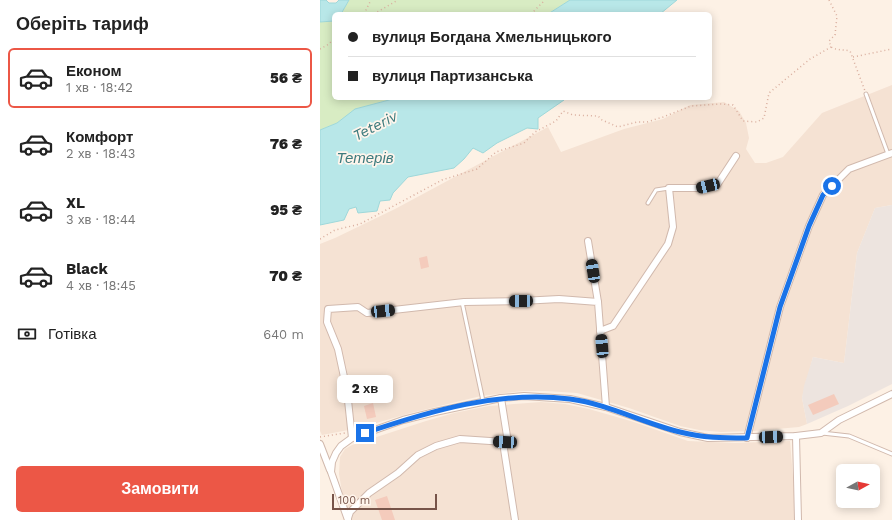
<!DOCTYPE html>
<html lang="uk">
<head>
<meta charset="utf-8">
<style>
  :root { --surface:#fff; --page:#f6f6f6; --text:#222; --muted:#767676; --line:#e0e0e0; --accent:#ec5746 }
  body { margin:0; font-family:"Work Sans",sans-serif; background:var(--page); color:var(--text); height:100vh; display:flex; flex-direction:column; font-size:15px; white-space:nowrap }
  * { box-sizing:border-box; margin:0 }
  p { font-size:13px; color:var(--muted) }
  .icon { flex:none; width:22px; height:22px; fill:none; stroke:currentColor; stroke-width:2; stroke-linecap:round; stroke-linejoin:round }
  .map { position:relative; flex:1; overflow:hidden }
  .side { display:flex; flex-direction:column; background:var(--surface); width:320px }
  .side>* { flex:none }
  .guide { position:absolute; left:12px; top:12px; width:380px; height:88px; border-radius:6px; box-shadow:0 2px 10px #0003; display:grid; align-content:center; height:88px; padding:0 16px; background:var(--surface) }
  .needle { width:26px; rotate:82deg }
  .fabs { position:absolute; left:516px; top:464px; display:grid; gap:8px }
  .fabs a { display:grid; place-items:center; width:44px; height:44px; border-radius:6px; background:var(--surface); box-shadow:0 2px 10px #0003; font-size:20px }
  .scale { position:absolute; left:12px; bottom:10px; width:105px; box-sizing:border-box; padding-left:4px; border:2px solid #775449; border-top:0; font-size:11px; line-height:14px; white-space:nowrap; color:#775449; -webkit-text-stroke:3px #fff5ec; paint-order:stroke }
  .end { position:absolute; width:18px; height:18px; margin:-9px; border:5px solid #1a73e8; background:#fff; box-shadow:0 0 0 2px #fff }
  .from { border-radius:50% }
  .bubble { position:absolute; height:28px; border-radius:6px; background:var(--surface); box-shadow:0 2px 10px #0003; font-size:13px; font-weight:800; line-height:28px; text-align:center }
  .car { position:absolute; width:12px; height:24px; margin:-12px -6px; border-radius:5px; box-shadow:0 0 3px 1px #0007; background:linear-gradient(#222 24%,#8ab4d8 0 40%,#222 0 76%,#8ab4d8 0 86%,#222 0) }
  .guide b { display:flex; align-items:center; gap:14px; height:38px; font-size:15px }
  .guide b+b { border-top:1px solid var(--line) }
  .guide i { width:10px; height:10px; background:var(--text) }
  ul { padding:0; list-style:none }
  li { display:flex; align-items:center; gap:12px; height:60px; margin:0 8px 6px; padding:0 8px; border:2px solid transparent; border-radius:6px }
  li div { flex:1 }
  li b { display:block; font-size:15px }
  li em { font-style:normal; font-weight:800 }
  li.active { border-color:var(--accent) }
  li>.icon { width:36px; height:36px; stroke-width:1.5 }
  h2 { padding:0 16px; font-size:18px; line-height:48px }
  .pay { display:flex; align-items:center; gap:10px; height:44px; padding:0 16px; font-size:15px }
  .pay p { margin-inline-start:auto }
  .cta { display:flex; gap:8px; margin-top:auto; padding:8px 16px }
  .cta a { flex:1; height:46px; border-radius:6px; background:var(--accent); color:#fff; font-size:16px; font-weight:800; line-height:46px; text-align:center }
  main { display:flex; flex:1; min-height:0 }
  .map>svg:first-child { display:block }
  .residential { fill:#f5e2d3 }
  .industrial { fill:#ede4df }
  .green { fill:#d8ecc3 }
  .water { fill:#b8e7e8; stroke:#9ed8da }
  .building { fill:#f4cbbc }
  .lines { fill:none; stroke-linecap:round; stroke-linejoin:round }
  .service-casing { stroke:#d1b9ad; stroke-width:5 }
  .minor-casing { stroke:#d1b9ad; stroke-width:8 }
  .path { stroke:#d9ae9e; stroke-width:1.5; stroke-dasharray:1 3; stroke-linecap:butt }
  .service { stroke:#fff; stroke-width:3 }
  .minor { stroke:#fff; stroke-width:6 }
  .route { stroke:#1a73e8; stroke-width:5 }
  .labels { text-anchor:middle; stroke-width:3.5; stroke-linejoin:round; paint-order:stroke }
  .water-label { font-size:15px; font-style:italic; fill:#3c7a7d; stroke:#fff5ec }
</style>
</head>
<body>
<main>
<section class="side">
<h2>Оберіть тариф</h2>
<ul>
<li class="active"><svg class="icon" aria-label="car" viewBox="0 0 24 24"><path d="M5 17H2v-5l4-1 3-4h7l3 4 3 1v5h-3M9 17h6M6 11h13"/><circle cx="7" cy="17" r="2"/><circle cx="17" cy="17" r="2"/></svg><div><b>Економ</b><p>1 хв · 18:42</p></div><em>56 ₴</em></li>
<li><svg class="icon" aria-label="car" viewBox="0 0 24 24"><path d="M5 17H2v-5l4-1 3-4h7l3 4 3 1v5h-3M9 17h6M6 11h13"/><circle cx="7" cy="17" r="2"/><circle cx="17" cy="17" r="2"/></svg><div><b>Комфорт</b><p>2 хв · 18:43</p></div><em>76 ₴</em></li>
<li><svg class="icon" aria-label="car" viewBox="0 0 24 24"><path d="M5 17H2v-5l4-1 3-4h7l3 4 3 1v5h-3M9 17h6M6 11h13"/><circle cx="7" cy="17" r="2"/><circle cx="17" cy="17" r="2"/></svg><div><b>XL</b><p>3 хв · 18:44</p></div><em>95 ₴</em></li>
<li><svg class="icon" aria-label="car" viewBox="0 0 24 24"><path d="M5 17H2v-5l4-1 3-4h7l3 4 3 1v5h-3M9 17h6M6 11h13"/><circle cx="7" cy="17" r="2"/><circle cx="17" cy="17" r="2"/></svg><div><b>Black</b><p>4 хв · 18:45</p></div><em>70 ₴</em></li>
</ul>
<div class="pay"><svg class="icon" aria-label="cash" viewBox="0 0 24 24"><path d="M3 7h18v10H3z"/><circle cx="12" cy="12" r="2"/></svg>Готівка<p>640 m</p></div>
<div class="cta"><a>Замовити</a></div>
</section>
<div class="map">
<svg width="572" height="520" viewBox="0 0 572 520">
  <rect width="100%" height="100%" fill="#fdf1e5"/>
  <g class="residential">
    <path d="M 572,85 L 572,205 L 555,208 L 537,253 L 524,363 L 493,357 L 482,398 L 487,424 L 479,427 L 433,431 L 401,432 L 379,430 L 360,426 L 309,408 L 257,393 L 226,391 L 203,391 L 161,396 L 91,413 L 39,428 L 2,435 L 0,431 L 0,244 L 15,238 L 75,209 L 228,127 L 241,152 L 304,129 L 343,119 L 370,105 L 404,102 L 419,111 L 426,123 L 429,138 L 426,149 L 435,163 L 446,163 L 463,157 L 502,113 Z"/>
    <path d="M 221,402 L 245,404 L 269,409 L 314,422 L 368,441 L 415,443 L 470,441 L 474,490 L 475,520 L 32,520 L 22,492 L 19,474 L 20,457 L 25,449 L 32,445 L 106,421 L 134,413 L 169,406 Z"/>
  </g>
  <path class="industrial" d="M 572,205 L 572,384 L 528,406 L 487,424 L 482,398 L 484,386 L 493,357 L 524,363 L 537,253 L 555,208 Z"/>
  <g class="green">
    <path d="M 29,0 L 250,0 L 228,14 L 21,14 Z"/>
    <path d="M 14,21 L 14,98 L 73,98 L 69,100 L 36,109 L 17,123 L 0,130 L 0,22 Z"/>
  </g>
  <g class="water">
    <path d="M 0,0 L 6,0 L 9,3 L 16,3 L 19,0 L 29,0 L 21,14 L 14,14 L 14,21 L 0,22 Z"/>
    <path d="M 250,0 L 357,0 L 340,14 L 228,14 Z"/>
    <path d="M 73,98 L 245,98 L 244,100 L 218,118 L 218,129 L 207,128 L 177,143 L 163,153 L 153,148 L 144,159 L 134,168 L 88,177 L 73,193 L 70,200 L 60,201 L 57,211 L 38,213 L 36,207 L 29,209 L 24,220 L 0,225 L 0,130 L 17,123 L 35,109 L 69,100 Z"/>
  </g>
  <g class="building">
    <path d="M 107,256 L 109,267 L 101,269 L 99,258 Z"/>
    <path d="M 514,394 L 519,404 L 493,415 L 488,405 Z"/>
    <path d="M 53,403 L 56,417 L 47,419 L 44,406 Z"/>
    <path d="M 67,496 L 75,520 L 62,520 L 55,500 Z"/>
  </g>
  <g class="lines">
    <defs>
      <g id="service">
        <path d="M 546,94 L 568,154"/>
        <path d="M 328,203 L 336,190 L 349,188"/>
        <path d="M 142,302 L 163,401"/>
        <path d="M 502,433 L 529,436 L 572,454"/>
      </g>
      <g id="minor">
        <path d="M 268,241 L 278,302"/>
        <path d="M 280,331 L 293,326 L 348,244 L 353,227 L 349,188 L 380,188 L 397,185 L 416,156"/>
        <path d="M 181,398 L 187,436 L 184,449 L 195,520"/>
        <path d="M 476,436 L 478,520"/>
        <path d="M 32,438 L 27,391 L 18,349 L 7,322 L 8,309 L 38,307 L 47,313 L 144,302 L 201,301 L 239,299 L 278,302 L 286,407"/>
        <path d="M 427,438 L 460,307 L 489,226 L 503,195 L 529,169 L 572,153"/>
        <path d="M 0,444 L 10,470"/>
        <path d="M 28,518 L 30,512 L 49,493 L 78,473 L 98,455 L 116,446 L 140,439 L 185,442"/>
        <path d="M 28,520 L 11,472 L 12,462 L 16,453 L 21,446 L 32,438 L 83,420 L 115,412 L 181,398 L 204,396 L 250,399 L 286,407 L 360,432 L 388,438 L 476,436 L 501,433 L 519,420 L 572,394"/>
      </g>
    </defs>
    <use href="#service" class="service-casing"/>
    <use href="#minor" class="minor-casing"/>
    <g class="path">
      <path d="M 509,0 L 517,16 L 515,35 L 509,41 L 511,47 C 519,51 522,49 530,51 L 545,91"/>
      <path d="M 44,14 L 51,0"/>
      <path d="M 54,14 L 78,0"/>
      <path d="M 211,14 L 225,0"/>
      <path d="M 0,49 L 9,44 L 14,38"/>
      <path d="M 533,57 L 572,49"/>
      <path d="M 0,239 L 15,230 L 40,224 L 122,180 L 157,169 L 176,152 L 204,143 L 215,132 L 236,121 L 243,111 L 253,115 L 278,116 L 282,120 L 298,127 L 317,122 L 327,122 L 343,117 L 371,106 L 401,104 L 413,105 L 423,121 L 437,122 L 444,118 L 449,93 L 490,59 L 511,47"/>
      <path d="M 0,437 L 25,433"/>
    </g>
    <use href="#service" class="service"/>
    <use href="#minor" class="minor"/>
  </g>
  <g class="lines">
    <path class="route" d="M 45,433 C 110,411 180,390 250,399 C 288,404 323,423 360,432 C 383,438 403,438 427,438 L 460,307 L 489,226 L 503,195 L 512,186"/>
  </g>
  <g class="labels">
    <g class="water-label">
      <text transform="translate(55 126) rotate(-27)" y="5">Teteriv</text>
      <text x="45" y="163">Тетерів</text>
    </g>
  </g>
</svg>
<div class="fabs">
<a><svg class="needle" viewBox="-14 -14 28 28"><path d="M0-13l5 13h-10z" fill="#e53935"/><path d="M0 13l5-13h-10z" fill="#767676"/></svg></a>
</div>
<div class="scale">100 m</div>
<i class="end from" style="left:512px;top:186px"></i>
<i class="end" style="left:45px;top:433px"></i>
<div class="bubble" style="left:17px;top:375px;width:56px">2 хв</div>
<i class="car" style="left:388px;top:186px;rotate:257deg"></i>
<i class="car" style="left:273px;top:271px;rotate:351deg"></i>
<i class="car" style="left:201px;top:301px;rotate:269deg"></i>
<i class="car" style="left:63px;top:311px;rotate:84deg"></i>
<i class="car" style="left:282px;top:346px;rotate:355deg"></i>
<i class="car" style="left:451px;top:437px;rotate:88deg"></i>
<i class="car" style="left:185px;top:442px;rotate:273deg"></i>
<div class="guide">
<b><i class="from"></i>вулиця Богдана Хмельницького</b>
<b><i></i>вулиця Партизанська</b>
</div>
</div>
</main>
</body>
</html>
